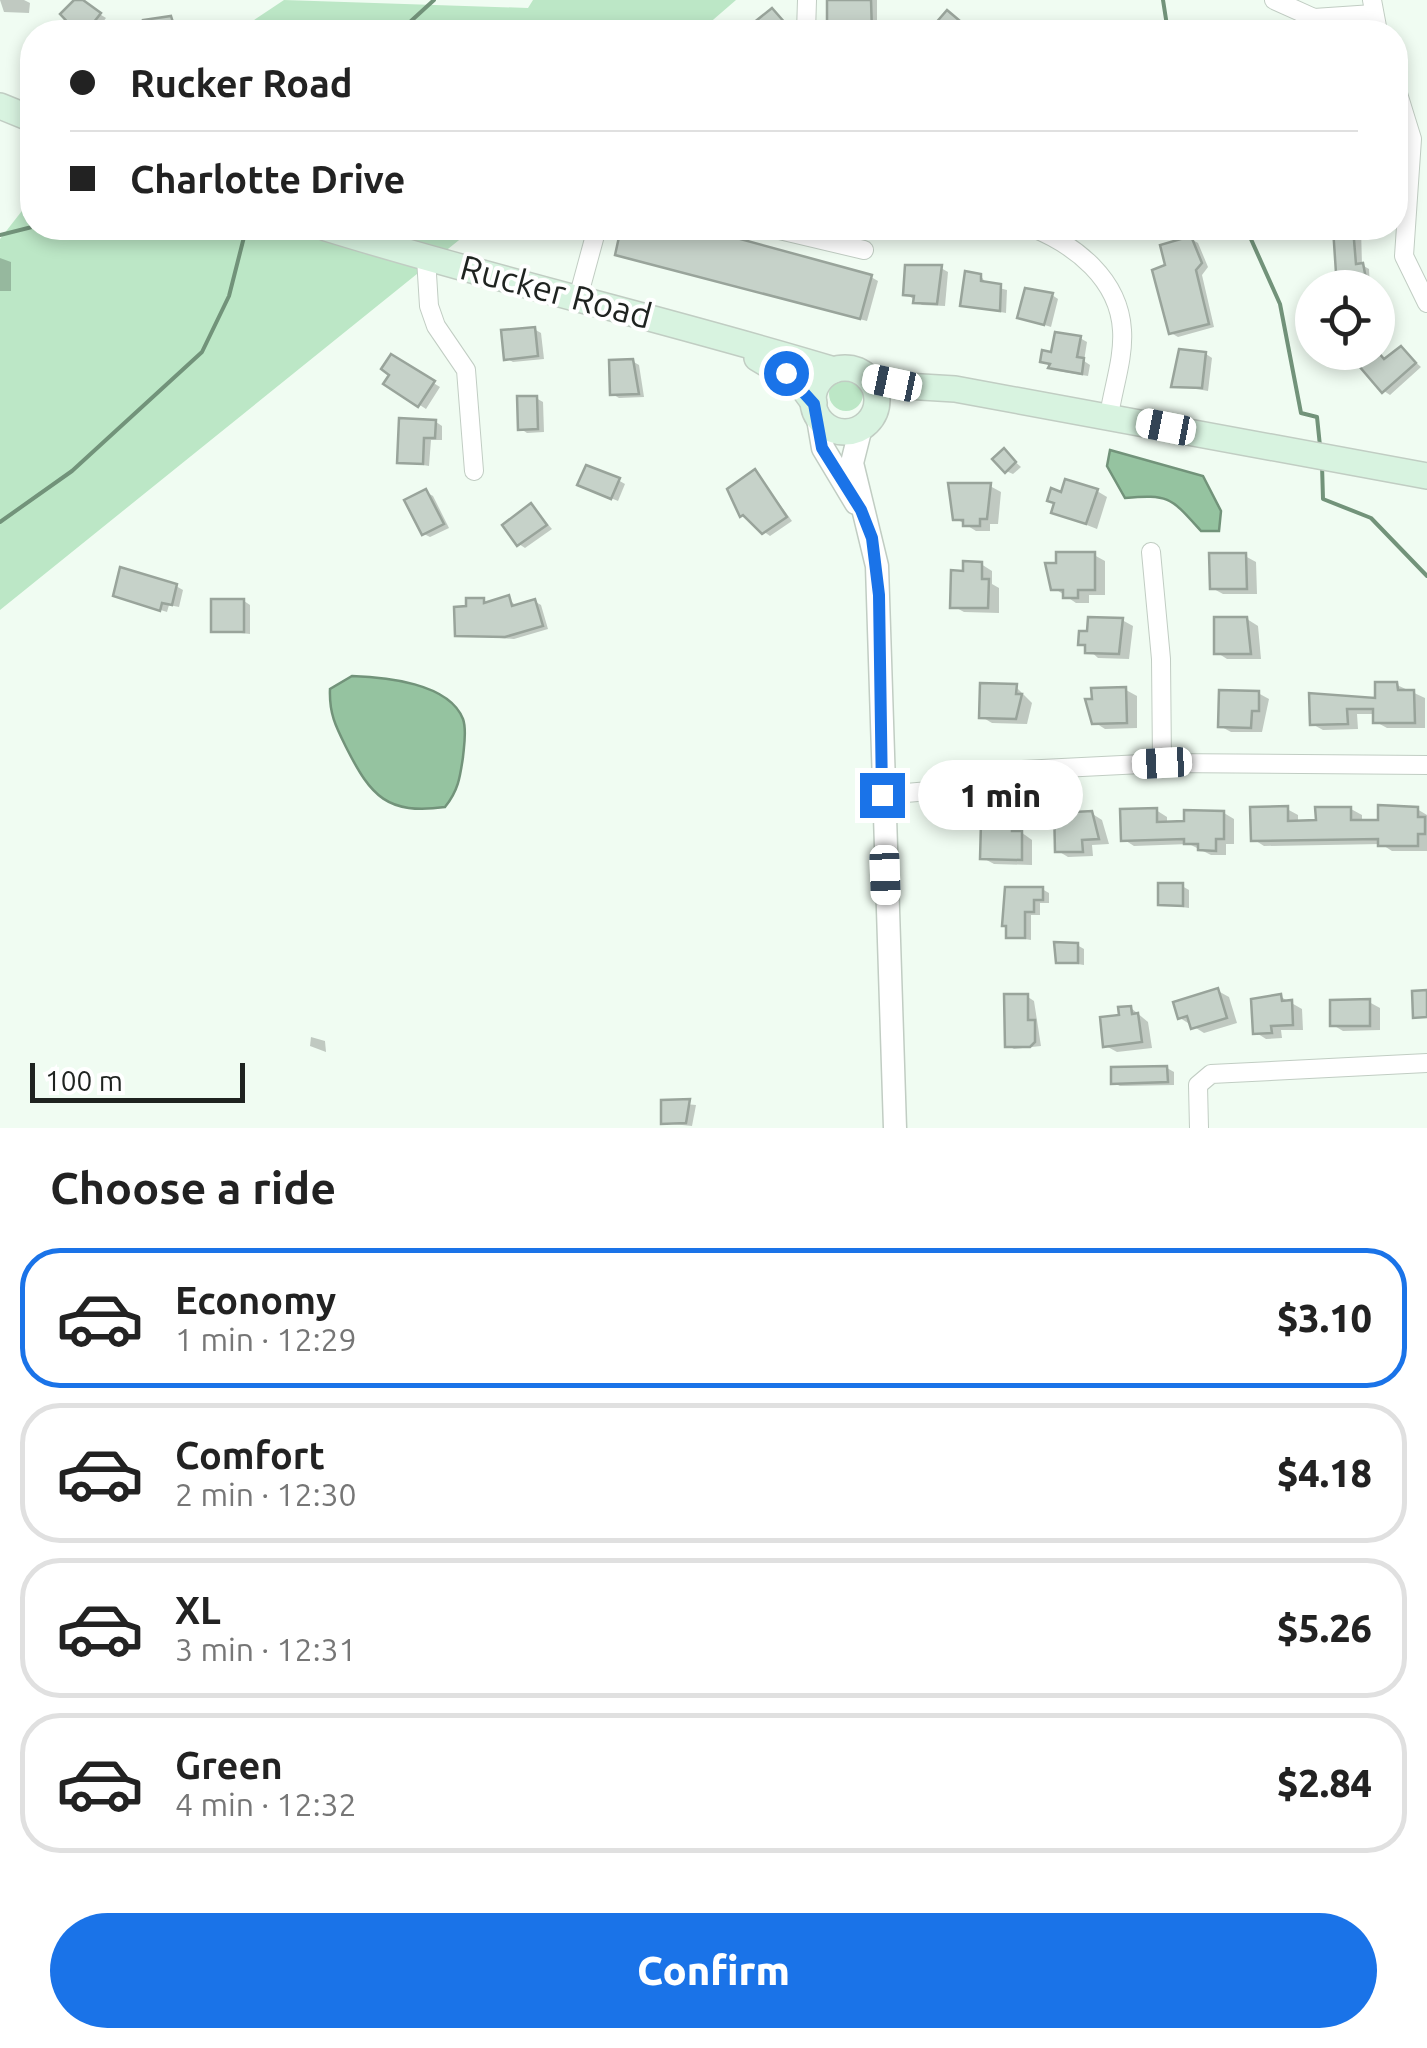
<!DOCTYPE html>
<html lang="en">
<head>
<meta charset="utf-8">
<style>
  :root { --surface:#fff; --page:#f6f6f6; --text:#222; --muted:#767676; --line:#e0e0e0; --accent:#1a73e8 }
  body { margin:0; font-family:Ubuntu,sans-serif; background:var(--page); color:var(--text); height:100vh; display:flex; flex-direction:column; font-size:38px; white-space:nowrap }
  * { box-sizing:border-box; margin:0 }
  p { font-size:32px; color:var(--muted) }
  .icon { flex:none; width:55px; height:55px; fill:none; stroke:currentColor; stroke-width:2; stroke-linecap:round; stroke-linejoin:round }
  .map { position:relative; height:1128px; overflow:hidden }
  .details { display:flex; flex-direction:column; background:var(--surface); flex:1 }
  .details>* { flex:none }
  .banner { position:absolute; left:20px; top:20px; width:1388px; height:220px; border-radius:40px; box-shadow:0 5px 15px #0003; display:grid; align-content:center; height:220px; padding:0 50px; background:var(--surface) }
  .tools { position:absolute; left:1295px; top:270px; display:grid; gap:20px }
  .tools a { display:grid; place-items:center; width:100px; height:100px; border-radius:50%; background:var(--surface); box-shadow:0 5px 15px #0003; font-size:50px }
  .scale { position:absolute; left:30px; bottom:25px; width:215px; box-sizing:border-box; padding-left:10px; border:5px solid #1f2320; border-top:0; font-size:28px; line-height:35px; white-space:nowrap; color:#1f2320; -webkit-text-stroke:8px #fff; paint-order:stroke }
  .end { position:absolute; width:45px; height:45px; margin:-22px; border:12px solid #1a73e8; background:#fff; box-shadow:0 0 0 5px #fff }
  .from { border-radius:50% }
  .bubble { position:absolute; height:70px; border-radius:35px; background:var(--surface); box-shadow:0 5px 15px #0003; font-size:32px; font-weight:800; line-height:70px; text-align:center }
  .car { position:absolute; width:30px; height:60px; margin:-30px -15px; border-radius:12px; box-shadow:0 0 8px 2px #0007; background:linear-gradient(#fff 24%,#345 0 40%,#fff 0 76%,#345 0 86%,#fff 0) }
  .banner b { display:flex; align-items:center; gap:35px; height:95px; font-size:38px }
  .banner b+b { border-top:2px solid var(--line) }
  .banner i { width:25px; height:25px; background:var(--text) }
  ul { padding:0; list-style:none }
  li { display:flex; align-items:center; gap:30px; height:140px; margin:0 20px 15px; padding:0 30px; border:5px solid var(--line); border-radius:40px }
  li div { flex:1 }
  li b { display:block; font-size:38px }
  li em { font-style:normal; font-weight:800 }
  li.current { border-color:var(--accent) }
  li>.icon { width:90px; height:90px; stroke-width:1.5 }
  h2 { padding:0 50px; font-size:45px; line-height:120px }
  .button { display:flex; gap:20px; margin-top:auto; padding:20px 50px }
  .button a { flex:1; height:115px; border-radius:60px; background:var(--accent); color:#fff; font-size:40px; font-weight:800; line-height:115px; text-align:center }
  .map>svg:first-child { display:block }
  .green { fill:#bce7c6 }
  .water { fill:#95c3a0; stroke:#72937a; stroke-width:2.5 }
  .shadow { fill:#0003 }
  .lines { fill:none; stroke-linecap:round; stroke-linejoin:round }
  .stream { stroke:#72937a; stroke-width:4 }
  .building { fill:#c6d2c9; stroke:#99a49b; stroke-width:2.5 }
  .minor-casing { stroke:#c1cdc3; stroke-width:20 }
  .tertiary-casing { stroke:#c1cdc3; stroke-width:25 }
  .secondary-casing { stroke:#c1cdc3; stroke-width:28 }
  .minor { stroke:#fff; stroke-width:18 }
  .tertiary { stroke:#fff; stroke-width:22 }
  .secondary { stroke:#d8f3e0; stroke-width:25 }
  .route { stroke:#1a73e8; stroke-width:12 }
  .labels { text-anchor:middle; stroke-width:8; stroke-linejoin:round; paint-order:stroke }
  .street-label { font-size:35px; fill:#1f2320; stroke:#fff }
</style>
</head>
<body>
<div class="map">
<svg width="1427" height="1128" viewBox="0 0 1427 1128">
  <rect width="100%" height="100%" fill="#f0fcf2"/>
  <g class="green">
    <path d="M 284,0 L 528,8 L 533,0 L 736,0 L 699,32 L 236,32 Z"/>
    <path d="M 32,198 L 32,228 L 474,228 L 0,610 L 0,239 Z"/>
    <circle cx="846" cy="394" r="17"/>
  </g>
  <g class="water">
    <path d="M 1110,450 L 1203,476 L 1221,511 L 1219,531 L 1201,531 C 1171,498 1170,494 1125,498 L 1107,466 Z"/>
    <path d="M 352,676 C 385,677 449,683 463,719 C 467,730 464,746 463,757 C 460,778 458,791 445,807 C 387,815 371,796 347,749 C 336,727 329,714 330,689 Z"/>
  </g>
  <g class="shadow">
    <path d="M 0,0 L 24,0 L 30,3 L 29,13 L 4,12 Z"/>
    <path d="M 77,0 L 106,18 L 95,32 L 80,32 L 63,14 Z"/>
    <rect x="829" y="0" width="48" height="32"/>
    <path d="M 772,11 L 797,32 L 746,32 Z"/>
    <path d="M 170,19 L 180,32 L 147,32 L 145,22 Z"/>
    <path d="M 623,228 L 668,228 L 871,277 L 878,281 L 867,321 L 624,258 L 618,254 Z"/>
    <path d="M 830,228 L 877,228 L 877,233 L 835,231 Z"/>
    <path d="M 1336,228 L 1361,228 L 1362,265 L 1369,269 L 1370,288 L 1340,288 Z"/>
    <path d="M 1191,239 L 1198,243 L 1208,267 L 1202,275 L 1214,327 L 1178,337 L 1171,333 L 1168,267 Z"/>
    <path d="M 0,258 L 11,262 L 11,291 L 0,291 Z"/>
    <path d="M 941,268 L 948,272 L 945,306 L 922,305 L 906,294 Z"/>
    <path d="M 981,276 L 987,285 L 1007,290 L 1006,313 L 963,305 Z"/>
    <path d="M 1052,295 L 1058,299 L 1051,327 L 1020,317 Z"/>
    <path d="M 534,329 L 541,333 L 544,359 L 513,362 L 506,358 Z"/>
    <path d="M 1080,338 L 1087,342 L 1084,361 L 1090,365 L 1088,376 L 1058,371 L 1043,361 Z"/>
    <path d="M 1401,349 L 1421,367 L 1390,395 L 1384,391 L 1378,350 L 1386,361 Z"/>
    <path d="M 1206,354 L 1212,358 L 1208,391 L 1174,385 Z"/>
    <path d="M 392,358 L 440,387 L 426,409 L 386,383 L 392,374 Z"/>
    <path d="M 632,361 L 639,365 L 644,397 L 619,398 L 612,394 Z"/>
    <path d="M 536,398 L 543,402 L 544,432 L 527,433 L 521,429 Z"/>
    <path d="M 436,422 L 442,426 L 442,440 L 431,440 L 429,466 L 399,461 Z"/>
    <path d="M 1004,452 L 1021,467 L 1013,474 L 1006,471 Z"/>
    <path d="M 756,472 L 792,521 L 770,536 L 742,516 L 730,490 Z"/>
    <path d="M 618,480 L 625,484 L 618,501 L 587,488 Z"/>
    <path d="M 990,486 L 1001,492 L 998,524 L 990,524 L 990,531 L 976,531 L 955,518 Z"/>
    <path d="M 1097,491 L 1107,497 L 1097,529 L 1054,512 L 1063,495 Z"/>
    <path d="M 426,492 L 433,496 L 449,528 L 430,537 L 424,534 Z"/>
    <path d="M 532,506 L 552,529 L 525,548 L 519,544 Z"/>
    <path d="M 1094,555 L 1105,561 L 1105,595 L 1089,595 L 1089,603 L 1076,603 L 1054,588 Z"/>
    <path d="M 1245,556 L 1256,562 L 1257,594 L 1223,594 L 1212,588 Z"/>
    <path d="M 981,564 L 992,571 L 992,584 L 999,588 L 999,613 L 964,612 L 953,606 L 965,573 Z"/>
    <path d="M 176,586 L 183,590 L 179,607 L 169,605 L 167,612 L 123,598 Z"/>
    <path d="M 508,598 L 517,607 L 534,601 L 541,605 L 548,629 L 514,639 L 457,635 L 483,600 L 490,604 Z"/>
    <path d="M 244,601 L 250,605 L 250,634 L 214,630 Z"/>
    <path d="M 1247,619 L 1258,626 L 1261,659 L 1227,659 L 1216,652 Z"/>
    <path d="M 1122,620 L 1133,626 L 1129,659 L 1098,658 L 1081,643 Z"/>
    <path d="M 1397,685 L 1425,698 L 1425,728 L 1387,728 L 1376,722 L 1376,714 L 1357,714 L 1358,729 L 1323,730 L 1312,724 L 1311,695 L 1378,700 Z"/>
    <path d="M 1016,687 L 1032,703 L 1027,724 L 992,723 L 982,717 Z"/>
    <path d="M 1126,690 L 1137,696 L 1137,728 L 1105,729 L 1094,722 Z"/>
    <path d="M 1258,693 L 1269,699 L 1262,732 L 1231,732 L 1220,726 Z"/>
    <path d="M 1287,809 L 1298,815 L 1298,823 L 1318,822 L 1351,809 L 1362,815 L 1362,822 L 1381,822 L 1417,809 L 1427,815 L 1427,851 L 1392,851 L 1381,844 L 1264,846 L 1253,839 Z"/>
    <path d="M 1056,810 L 1091,813 L 1102,820 L 1109,844 L 1092,845 L 1093,856 L 1068,857 L 1058,851 Z"/>
    <path d="M 1156,810 L 1167,817 L 1167,824 L 1224,813 L 1234,819 L 1234,844 L 1226,844 L 1226,855 L 1211,855 L 1189,844 L 1134,846 L 1123,839 Z"/>
    <path d="M 1011,825 L 1032,840 L 1032,865 L 994,864 L 983,858 Z"/>
    <path d="M 1182,886 L 1189,890 L 1189,908 L 1161,904 Z"/>
    <path d="M 1042,889 L 1049,893 L 1049,903 L 1040,903 L 1040,915 L 1031,915 L 1031,940 L 1008,936 L 1008,926 Z"/>
    <path d="M 1077,945 L 1084,949 L 1084,965 L 1058,961 Z"/>
    <path d="M 1218,991 L 1229,997 L 1237,1023 L 1204,1033 L 1180,1018 Z"/>
    <path d="M 1028,997 L 1034,1001 L 1041,1046 L 1014,1049 L 1007,1045 Z"/>
    <path d="M 1281,997 L 1302,1009 L 1303,1030 L 1281,1030 L 1282,1038 L 1266,1039 L 1255,1032 Z"/>
    <path d="M 1369,1002 L 1380,1008 L 1380,1030 L 1343,1031 L 1333,1025 Z"/>
    <path d="M 1131,1008 L 1148,1022 L 1152,1048 L 1117,1052 L 1106,1046 Z"/>
    <path d="M 311,1037 L 325,1041 L 326,1052 L 310,1046 Z"/>
    <path d="M 1167,1068 L 1174,1072 L 1174,1085 L 1120,1086 L 1114,1083 Z"/>
    <path d="M 663,1102 L 696,1105 L 692,1126 L 663,1123 Z"/>
  </g>
  <g class="lines">
    <g class="stream">
      <path d="M 1163,0 L 1168,32"/>
      <path d="M 399,32 L 434,0"/>
      <path d="M 195,228 L 244,237 L 248,228"/>
      <path d="M 1246,228 L 1280,304 L 1301,413 L 1317,417 L 1320,446"/>
      <path d="M 0,235 L 32,227"/>
      <path d="M 1322,465 L 1323,499 L 1371,518 L 1427,576"/>
      <path d="M 0,522 L 72,471 L 202,352 L 229,296 L 244,237"/>
    </g>
  </g>
  <g class="building">
    <path d="M 74,0 L 83,0 L 101,13 L 94,22 L 118,32 L 77,32 L 60,14 Z"/>
    <path d="M 827,0 L 871,0 L 872,32 L 827,32 Z"/>
    <path d="M 772,8 L 793,32 L 742,32 Z"/>
    <path d="M 947,10 L 973,32 L 928,32 Z"/>
    <path d="M 171,16 L 176,32 L 144,32 L 143,20 Z"/>
    <path d="M 621,228 L 711,231 L 872,275 L 860,319 L 615,255 Z"/>
    <path d="M 1333,228 L 1353,228 L 1356,264 L 1363,263 L 1366,279 L 1356,280 L 1357,288 L 1337,288 Z"/>
    <path d="M 1191,236 L 1202,263 L 1196,270 L 1209,324 L 1169,334 L 1152,270 L 1165,265 L 1160,245 Z"/>
    <path d="M 905,265 L 942,265 L 937,304 L 913,303 L 914,296 L 903,295 Z"/>
    <path d="M 965,271 L 981,274 L 981,281 L 1001,284 L 1000,311 L 960,306 Z"/>
    <path d="M 1025,288 L 1053,293 L 1044,325 L 1017,318 Z"/>
    <path d="M 535,327 L 538,356 L 504,360 L 501,330 Z"/>
    <path d="M 1055,332 L 1081,336 L 1077,357 L 1084,358 L 1082,374 L 1048,368 L 1050,364 L 1040,362 L 1042,350 L 1051,352 Z"/>
    <path d="M 1401,346 L 1416,363 L 1382,393 L 1353,359 L 1359,352 L 1378,352 L 1384,359 Z"/>
    <path d="M 1179,349 L 1206,352 L 1202,388 L 1171,387 Z"/>
    <path d="M 391,354 L 435,381 L 418,407 L 383,384 L 389,375 L 381,369 Z"/>
    <path d="M 633,359 L 639,394 L 610,395 L 609,360 Z"/>
    <path d="M 517,396 L 537,396 L 538,429 L 518,430 Z"/>
    <path d="M 399,418 L 436,420 L 435,438 L 424,438 L 423,464 L 397,463 Z"/>
    <path d="M 1004,448 L 1016,462 L 1005,473 L 992,459 Z"/>
    <path d="M 586,465 L 620,478 L 611,499 L 577,485 Z"/>
    <path d="M 755,469 L 787,517 L 762,534 L 743,515 L 740,517 L 727,489 Z"/>
    <path d="M 1065,479 L 1098,489 L 1086,524 L 1051,513 L 1054,503 L 1047,501 L 1051,488 L 1061,492 Z"/>
    <path d="M 948,483 L 991,483 L 987,519 L 980,519 L 980,526 L 963,526 L 963,520 L 953,520 Z"/>
    <path d="M 426,489 L 444,524 L 422,535 L 404,500 Z"/>
    <path d="M 531,503 L 547,525 L 517,546 L 502,525 Z"/>
    <path d="M 1056,552 L 1095,552 L 1095,590 L 1078,590 L 1078,598 L 1063,598 L 1063,590 L 1051,590 L 1045,563 L 1056,563 Z"/>
    <path d="M 1209,553 L 1246,553 L 1247,589 L 1210,589 Z"/>
    <path d="M 963,561 L 982,562 L 982,579 L 989,579 L 988,608 L 950,608 L 951,570 L 963,571 Z"/>
    <path d="M 120,567 L 177,584 L 172,605 L 162,603 L 160,611 L 113,596 Z"/>
    <path d="M 509,595 L 512,606 L 535,599 L 543,626 L 505,637 L 455,636 L 454,607 L 466,606 L 466,598 L 484,598 L 484,603 Z"/>
    <rect x="211" y="599" width="33" height="33"/>
    <path d="M 1088,617 L 1123,618 L 1119,654 L 1085,653 L 1085,645 L 1078,645 L 1079,631 L 1087,631 Z"/>
    <path d="M 1214,617 L 1247,617 L 1251,654 L 1214,654 Z"/>
    <path d="M 1375,682 L 1397,682 L 1398,690 L 1414,690 L 1415,723 L 1373,723 L 1373,709 L 1347,709 L 1348,724 L 1310,725 L 1309,693 L 1375,698 Z"/>
    <path d="M 980,683 L 1017,684 L 1016,694 L 1022,694 L 1016,719 L 979,718 Z"/>
    <path d="M 1126,687 L 1127,723 L 1092,724 L 1085,699 L 1092,699 L 1091,688 Z"/>
    <path d="M 1219,690 L 1259,691 L 1259,711 L 1252,711 L 1251,728 L 1218,727 Z"/>
    <path d="M 1378,805 L 1418,807 L 1418,817 L 1425,817 L 1425,834 L 1418,834 L 1418,846 L 1378,846 L 1378,839 L 1251,841 L 1250,807 L 1288,806 L 1288,821 L 1316,820 L 1315,807 L 1351,807 L 1351,820 L 1378,820 Z"/>
    <path d="M 1073,806 L 1074,812 L 1092,811 L 1099,839 L 1082,840 L 1083,852 L 1055,852 L 1054,807 Z"/>
    <path d="M 1157,808 L 1157,822 L 1184,821 L 1184,810 L 1224,811 L 1224,839 L 1216,839 L 1216,851 L 1198,850 L 1198,844 L 1184,844 L 1184,839 L 1121,841 L 1120,809 Z"/>
    <path d="M 981,822 L 1012,823 L 1012,831 L 1022,831 L 1022,860 L 980,859 Z"/>
    <path d="M 1158,883 L 1183,883 L 1183,906 L 1158,905 Z"/>
    <path d="M 1005,887 L 1043,887 L 1043,900 L 1034,900 L 1034,912 L 1025,912 L 1025,938 L 1006,938 L 1006,926 L 1002,926 Z"/>
    <path d="M 1054,942 L 1078,943 L 1078,963 L 1056,963 Z"/>
    <path d="M 1218,988 L 1227,1018 L 1191,1029 L 1187,1016 L 1178,1019 L 1173,1002 Z"/>
    <path d="M 1427,990 L 1427,1017 L 1413,1018 L 1412,991 Z"/>
    <path d="M 1004,994 L 1028,994 L 1028,1020 L 1035,1020 L 1035,1042 L 1030,1047 L 1005,1047 Z"/>
    <path d="M 1281,994 L 1282,1001 L 1292,1000 L 1293,1025 L 1271,1026 L 1272,1033 L 1253,1034 L 1251,999 Z"/>
    <path d="M 1370,999 L 1370,1026 L 1330,1026 L 1330,1000 Z"/>
    <path d="M 1131,1006 L 1132,1014 L 1138,1013 L 1142,1042 L 1103,1047 L 1100,1017 L 1119,1015 L 1118,1007 Z"/>
    <path d="M 1167,1066 L 1168,1082 L 1111,1084 L 1111,1067 Z"/>
    <path d="M 690,1099 L 686,1123 L 661,1124 L 661,1100 Z"/>
  </g>
  <g class="lines">
    <defs>
      <g id="minor">
        <path d="M 1274,0 L 1314,18 L 1373,14"/>
        <path d="M 1372,0 L 1378,32"/>
        <path d="M 806,32 L 807,0"/>
        <path d="M 1395,84 L 1412,139 L 1404,256 L 1427,303"/>
        <path d="M 771,228 L 864,250"/>
        <path d="M 1033,228 C 1075,245 1119,279 1122,330 C 1124,358 1113,388 1109,416"/>
        <path d="M 426,258 L 429,306 L 436,326 L 466,370 L 474,471"/>
        <path d="M 578,298 L 597,228"/>
        <path d="M 1151,552 L 1161,659 L 1162,763"/>
        <path d="M 882,795 L 953,789 L 1022,770 L 1162,763 L 1427,765"/>
        <path d="M 1199,1128 L 1198,1085 L 1211,1074 L 1427,1063"/>
      </g>
      <g id="tertiary">
        <path d="M 817,413 L 823,448 L 856,503"/>
        <path d="M 861,427 L 852,463 L 877,566 L 895,1128"/>
      </g>
      <g id="secondary">
        <path d="M 0,106 L 32,119"/>
        <path d="M 326,228 C 494,280 666,319 834,370"/>
        <path d="M 757,358 L 800,384 L 814,403"/>
        <circle cx="845" cy="400" r="32"/>
        <path d="M 868,378 L 905,386 L 955,389 L 1427,476"/>
      </g>
    </defs>
    <use href="#minor" class="minor-casing"/>
    <use href="#tertiary" class="tertiary-casing"/>
    <use href="#secondary" class="secondary-casing"/>
    <use href="#minor" class="minor"/>
    <use href="#tertiary" class="tertiary"/>
    <use href="#secondary" class="secondary"/>
  </g>
  <g class="lines">
    <path class="route" d="M 786,373 L 814,404 L 822,448 L 861,510 L 872,538 L 879,595 L 882,795"/>
  </g>
  <g class="labels">
    <g class="street-label">
      <text transform="translate(556 292) rotate(15)" y="12">Rucker Road</text>
    </g>
  </g>
</svg>
<div class="tools">
<a><svg class="icon" aria-label="locate" viewBox="0 0 24 24"><circle cx="12" cy="12" r="6"/><path d="M12 2v4M12 18v4M2 12h4M18 12h4"/></svg></a>
</div>
<div class="scale">100 m</div>
<i class="end from" style="left:786px;top:373px"></i>
<i class="end" style="left:882px;top:795px"></i>
<div class="bubble" style="left:918px;top:760px;width:165px">1 min</div>
<i class="car" style="left:892px;top:383px;rotate:282deg"></i>
<i class="car" style="left:1166px;top:427px;rotate:281deg"></i>
<i class="car" style="left:1162px;top:763px;rotate:267deg"></i>
<i class="car" style="left:885px;top:875px;rotate:178deg"></i>
<div class="banner">
<b><i class="from"></i>Rucker Road</b>
<b><i></i>Charlotte Drive</b>
</div>
</div>
<section class="details">
<h2>Choose a ride</h2>
<ul>
<li class="current"><svg class="icon" aria-label="car" viewBox="0 0 24 24"><path d="M5 17H2v-5l4-1 3-4h7l3 4 3 1v5h-3M9 17h6M6 11h13"/><circle cx="7" cy="17" r="2"/><circle cx="17" cy="17" r="2"/></svg><div><b>Economy</b><p>1 min · 12:29</p></div><em>$3.10</em></li>
<li><svg class="icon" aria-label="car" viewBox="0 0 24 24"><path d="M5 17H2v-5l4-1 3-4h7l3 4 3 1v5h-3M9 17h6M6 11h13"/><circle cx="7" cy="17" r="2"/><circle cx="17" cy="17" r="2"/></svg><div><b>Comfort</b><p>2 min · 12:30</p></div><em>$4.18</em></li>
<li><svg class="icon" aria-label="car" viewBox="0 0 24 24"><path d="M5 17H2v-5l4-1 3-4h7l3 4 3 1v5h-3M9 17h6M6 11h13"/><circle cx="7" cy="17" r="2"/><circle cx="17" cy="17" r="2"/></svg><div><b>XL</b><p>3 min · 12:31</p></div><em>$5.26</em></li>
<li><svg class="icon" aria-label="car" viewBox="0 0 24 24"><path d="M5 17H2v-5l4-1 3-4h7l3 4 3 1v5h-3M9 17h6M6 11h13"/><circle cx="7" cy="17" r="2"/><circle cx="17" cy="17" r="2"/></svg><div><b>Green</b><p>4 min · 12:32</p></div><em>$2.84</em></li>
</ul>
<div class="button"><a>Confirm</a></div>
</section>
</body>
</html>
